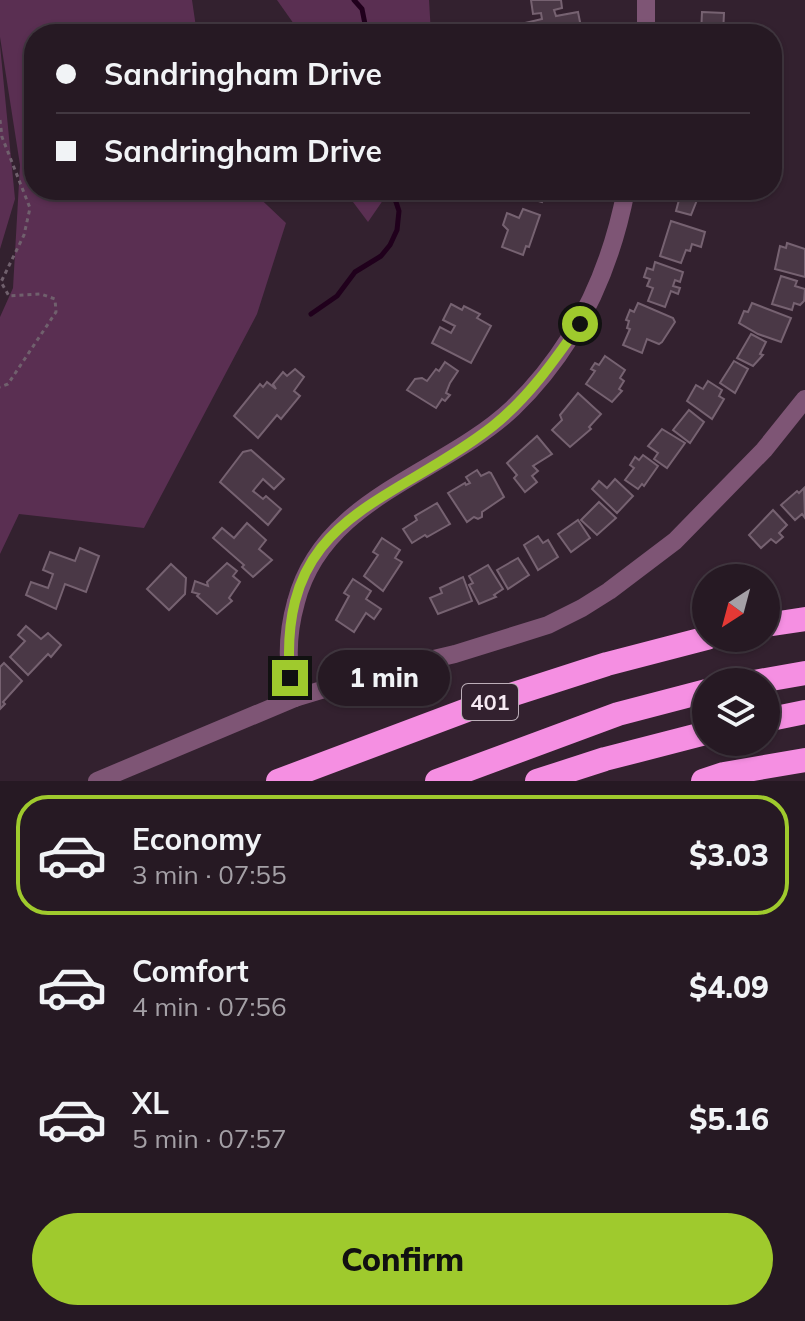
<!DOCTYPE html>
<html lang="en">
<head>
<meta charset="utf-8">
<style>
  :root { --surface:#261923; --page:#322630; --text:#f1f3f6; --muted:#a4a0a6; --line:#423841; --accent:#9fca2d }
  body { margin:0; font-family:Mulish,sans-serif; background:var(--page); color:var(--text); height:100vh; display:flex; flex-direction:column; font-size:30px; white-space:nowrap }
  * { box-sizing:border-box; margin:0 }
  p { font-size:26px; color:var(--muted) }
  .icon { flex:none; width:44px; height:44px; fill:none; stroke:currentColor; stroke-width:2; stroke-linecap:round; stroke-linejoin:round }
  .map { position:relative; height:781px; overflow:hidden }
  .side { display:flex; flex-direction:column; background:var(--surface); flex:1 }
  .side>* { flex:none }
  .guide { position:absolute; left:24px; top:24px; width:758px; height:176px; border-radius:32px; box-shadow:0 2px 6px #0004,0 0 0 2px var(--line); display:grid; align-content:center; height:176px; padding:0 32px; background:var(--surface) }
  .needle { width:52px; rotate:216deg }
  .buttons { position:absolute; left:692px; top:564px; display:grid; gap:16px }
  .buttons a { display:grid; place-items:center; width:88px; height:88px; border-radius:50%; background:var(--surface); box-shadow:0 2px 6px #0004,0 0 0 2px var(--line); font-size:40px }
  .end { position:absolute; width:36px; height:36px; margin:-18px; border:10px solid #9fca2d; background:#111; box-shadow:0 0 0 4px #111 }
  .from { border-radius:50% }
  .bubble { position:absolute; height:56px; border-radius:28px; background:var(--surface); box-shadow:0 2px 6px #0004,0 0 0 2px var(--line); font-size:26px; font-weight:800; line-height:56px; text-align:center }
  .guide b { display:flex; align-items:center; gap:28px; height:76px; font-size:30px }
  .guide b+b { border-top:2px solid var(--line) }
  .guide i { width:20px; height:20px; background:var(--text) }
  ul { padding:14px 0 0; list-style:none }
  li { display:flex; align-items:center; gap:24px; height:120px; margin:0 16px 12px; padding:0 16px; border:4px solid transparent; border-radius:32px }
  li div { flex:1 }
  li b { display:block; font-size:30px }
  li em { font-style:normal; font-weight:800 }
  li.selected { border-color:var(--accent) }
  li>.icon { width:72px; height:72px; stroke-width:1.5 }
  .action { display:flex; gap:16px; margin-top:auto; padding:16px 32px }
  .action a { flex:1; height:92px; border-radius:48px; background:var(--accent); color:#111; font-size:32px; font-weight:800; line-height:92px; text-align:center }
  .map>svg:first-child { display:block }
  .green { fill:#5a2f52 }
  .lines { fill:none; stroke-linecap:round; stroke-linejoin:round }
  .stream { stroke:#20001c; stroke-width:5 }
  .building { fill:#4a3846; stroke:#766271; stroke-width:2 }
  .path { stroke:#70606d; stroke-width:3; stroke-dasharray:4 4; stroke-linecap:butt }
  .street { stroke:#7e5575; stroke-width:18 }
  .highway { stroke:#f58fe2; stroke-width:24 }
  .route { stroke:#9fca2d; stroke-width:10 }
  .labels { text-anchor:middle; stroke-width:8; stroke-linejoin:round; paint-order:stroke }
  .shield { fill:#33212f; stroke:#bcaeb8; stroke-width:2 }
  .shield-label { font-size:22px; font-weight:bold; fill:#f6eaf3 }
</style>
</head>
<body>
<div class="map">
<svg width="805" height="781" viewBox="0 0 805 781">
  <rect width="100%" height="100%" fill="#33212f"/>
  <g class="green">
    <path d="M 0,0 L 192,0 L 197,34 L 34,34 L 34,190 L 251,190 L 286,223 L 257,314 L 144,528 L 19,514 L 0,554 L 0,317 L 13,288 L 20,165 L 0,37 Z"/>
    <path d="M 277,0 L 429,0 L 431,34 L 301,34 Z"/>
    <path d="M 0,45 L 15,199 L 0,249 Z"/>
    <path d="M 344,190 L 390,190 L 368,222 Z"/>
  </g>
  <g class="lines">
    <g class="stream">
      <path d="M 354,0 L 362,9 L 367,34"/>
      <path d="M 311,314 L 337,296 L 355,272 L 381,256 L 390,245 L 397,230 L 399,211 L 392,190"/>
    </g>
  </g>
  <g class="building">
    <path d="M 531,0 L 561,0 L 562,8 L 554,10 L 556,16 L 578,12 L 582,32 L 528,34 L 525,23 L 542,19 L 541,13 L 533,14 Z"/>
    <path d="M 702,12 L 724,13 L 723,34 L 701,34 Z"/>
    <path d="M 518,190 L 545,190 L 542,202 L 516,195 Z"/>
    <path d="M 678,190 L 701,190 L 691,215 L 676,211 L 680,196 L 676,195 Z"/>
    <path d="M 523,209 L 540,215 L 529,247 L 526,246 L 523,255 L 502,247 L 508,230 L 503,225 L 507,213 L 519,218 Z"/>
    <path d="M 671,221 L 705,232 L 701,247 L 692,244 L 690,251 L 686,250 L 681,263 L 660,256 Z"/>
    <path d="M 787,243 L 805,249 L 805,277 L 775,269 L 780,246 L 786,248 Z"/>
    <path d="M 655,262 L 683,272 L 680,282 L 675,280 L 673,286 L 680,288 L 678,294 L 671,291 L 665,307 L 648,301 L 653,288 L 647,286 L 650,279 L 644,277 L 647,268 L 653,270 Z"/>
    <path d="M 781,276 L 797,281 L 795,286 L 805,289 L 804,301 L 800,305 L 794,303 L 792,310 L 772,304 Z"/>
    <path d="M 638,303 L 673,318 L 675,322 L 662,342 L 659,344 L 647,339 L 642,353 L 623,345 L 630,329 L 627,328 L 629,321 L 626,320 L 630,310 L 634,312 Z"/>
    <path d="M 752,303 L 791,318 L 781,342 L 758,334 L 739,323 L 744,311 L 748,312 Z"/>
    <path d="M 451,304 L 462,310 L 464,306 L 480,314 L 477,318 L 491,326 L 471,363 L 432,343 L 440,327 L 451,333 L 455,326 L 443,320 Z"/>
    <path d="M 751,334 L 766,342 L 760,354 L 763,355 L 753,366 L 737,358 Z"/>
    <path d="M 605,356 L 625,370 L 620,378 L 624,381 L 619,389 L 622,391 L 612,402 L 586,384 L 595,371 L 591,369 L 595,363 L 599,365 Z"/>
    <path d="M 734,361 L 748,369 L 735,393 L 720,383 Z"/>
    <path d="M 445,362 L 458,371 L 450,383 L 446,393 L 450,395 L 445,401 L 442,399 L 436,408 L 407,390 L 415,379 L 422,378 L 427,381 L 436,369 L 439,371 Z"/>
    <path d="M 295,369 L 304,377 L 294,391 L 300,396 L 281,419 L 277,415 L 258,438 L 234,416 L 260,384 L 263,387 L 267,382 L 276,389 L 273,384 L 283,372 L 287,376 Z"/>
    <path d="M 708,381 L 722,390 L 719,396 L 724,399 L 712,419 L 687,401 L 696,385 L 703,389 Z"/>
    <path d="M 578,393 L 601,414 L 589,427 L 591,429 L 570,447 L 552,430 L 562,420 L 560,415 Z"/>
    <path d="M 689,410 L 704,422 L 690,443 L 673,430 Z"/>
    <path d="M 662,429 L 685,443 L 667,468 L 654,459 L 658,453 L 648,446 Z"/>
    <path d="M 537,436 L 552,454 L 533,466 L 538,471 L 532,476 L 537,482 L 525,492 L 514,478 L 517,475 L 507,463 Z"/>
    <path d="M 251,450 L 284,479 L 274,489 L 263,479 L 253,491 L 263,499 L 266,496 L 281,509 L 268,525 L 220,482 L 243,452 Z"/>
    <path d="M 643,455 L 658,466 L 644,486 L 642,484 L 638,489 L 625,480 L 634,468 L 630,465 L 635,457 L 639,460 Z"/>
    <path d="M 477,470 L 481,476 L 489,472 L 491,473 L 504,497 L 482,512 L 482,517 L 478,519 L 474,517 L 467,522 L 448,493 L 465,483 L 466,485 L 470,483 L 466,477 Z"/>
    <path d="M 615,479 L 633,496 L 617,513 L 592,489 L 599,481 L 607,488 Z"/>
    <path d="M 804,488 L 805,518 L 802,514 L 795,520 L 781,505 L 797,491 L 799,493 Z"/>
    <path d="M 599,502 L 616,518 L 597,535 L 581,520 Z"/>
    <path d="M 437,503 L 450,524 L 427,537 L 425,535 L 412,543 L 403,529 L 417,520 L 415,516 Z"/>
    <path d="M 773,510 L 787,525 L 779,533 L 783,537 L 776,543 L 771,539 L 761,548 L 749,535 Z"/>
    <path d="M 578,520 L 590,538 L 571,552 L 558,534 Z"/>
    <path d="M 247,523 L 266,540 L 259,549 L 272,560 L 253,577 L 242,567 L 244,565 L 213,538 L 222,528 L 234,538 Z"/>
    <path d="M 538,536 L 543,543 L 548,540 L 558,557 L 538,570 L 524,545 Z"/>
    <path d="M 382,538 L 400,550 L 395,558 L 402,562 L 383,591 L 364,576 L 378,555 L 373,552 Z"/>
    <path d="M 80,548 L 99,556 L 86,592 L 65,584 L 56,609 L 26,595 L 31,582 L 48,588 L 53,574 L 43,570 L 50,552 L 75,561 Z"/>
    <path d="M 518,558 L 529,575 L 508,589 L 497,570 Z"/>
    <path d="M 227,563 L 237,571 L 233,576 L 240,582 L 229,598 L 232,601 L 217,614 L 197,596 L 199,594 L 192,592 L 195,581 L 208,586 L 207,582 Z"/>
    <path d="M 171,564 L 186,578 L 185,594 L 169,610 L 147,589 Z"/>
    <path d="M 488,565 L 503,589 L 494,595 L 496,597 L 479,604 L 469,585 L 473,583 L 469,576 Z"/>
    <path d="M 463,577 L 472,601 L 438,614 L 430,598 L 442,593 L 440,588 Z"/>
    <path d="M 353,579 L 371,591 L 366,599 L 381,609 L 374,619 L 366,613 L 354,632 L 336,620 L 349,596 L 344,593 Z"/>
    <path d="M 26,626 L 41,639 L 48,633 L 61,645 L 51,657 L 48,654 L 28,675 L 10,657 L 25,641 L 18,635 Z"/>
    <path d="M 4,663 L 22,681 L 3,702 L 5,704 L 0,709 L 0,667 Z"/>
  </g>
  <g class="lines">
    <path class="path" d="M 0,120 L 2,137 L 30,208 L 24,235 L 1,282 L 9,296 L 41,294 L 55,299 L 56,312 L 8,384 L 0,387"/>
    <g class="street">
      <path d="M 646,0 L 646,34"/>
      <path d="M 295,698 C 286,666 287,634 296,602 C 323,497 442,475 513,408 C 574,349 610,273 626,190"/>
      <path d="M 97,781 L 295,698 L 391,669 L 455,654 L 548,625 L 582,608 L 609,591 L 675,541 L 764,450 L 805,399"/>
    </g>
    <g class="highway">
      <path d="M 766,625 L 805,619"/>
      <path d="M 754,682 L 805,673"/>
      <path d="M 766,720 L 805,712"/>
      <path d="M 278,781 L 483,704 L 607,664 L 707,638"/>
      <path d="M 437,781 L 618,714 L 706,691"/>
      <path d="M 537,781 L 605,759 L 706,733"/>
      <path d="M 703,781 L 724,774 L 805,760"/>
    </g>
  </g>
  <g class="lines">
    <path class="route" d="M 290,678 C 277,514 391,506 493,426 C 528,398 554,361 580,324"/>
  </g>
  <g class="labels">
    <rect class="shield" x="462" y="684" width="56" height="36" rx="6"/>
    <g class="shield-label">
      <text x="490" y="710">401</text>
    </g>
  </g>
</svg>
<div class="buttons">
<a><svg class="needle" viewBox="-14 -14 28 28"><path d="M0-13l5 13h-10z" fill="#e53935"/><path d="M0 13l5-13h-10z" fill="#a4a0a6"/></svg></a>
<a><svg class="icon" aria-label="layers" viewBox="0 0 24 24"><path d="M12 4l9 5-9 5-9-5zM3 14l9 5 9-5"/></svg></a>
</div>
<i class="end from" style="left:580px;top:324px"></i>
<i class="end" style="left:290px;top:678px"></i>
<div class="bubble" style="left:318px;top:650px;width:132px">1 min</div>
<div class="guide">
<b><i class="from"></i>Sandringham Drive</b>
<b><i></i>Sandringham Drive</b>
</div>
</div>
<section class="side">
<ul>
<li class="selected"><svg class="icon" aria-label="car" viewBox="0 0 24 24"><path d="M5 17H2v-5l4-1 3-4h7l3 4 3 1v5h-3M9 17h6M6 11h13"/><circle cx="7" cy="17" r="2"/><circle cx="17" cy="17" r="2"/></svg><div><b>Economy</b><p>3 min · 07:55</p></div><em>$3.03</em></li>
<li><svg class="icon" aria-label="car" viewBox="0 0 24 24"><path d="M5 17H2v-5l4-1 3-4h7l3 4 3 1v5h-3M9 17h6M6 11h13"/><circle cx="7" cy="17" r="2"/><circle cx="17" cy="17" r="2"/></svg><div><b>Comfort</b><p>4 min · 07:56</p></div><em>$4.09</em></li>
<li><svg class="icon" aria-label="car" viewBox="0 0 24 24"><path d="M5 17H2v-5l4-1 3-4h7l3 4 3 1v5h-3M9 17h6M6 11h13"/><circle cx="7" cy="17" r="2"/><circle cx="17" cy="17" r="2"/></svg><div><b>XL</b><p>5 min · 07:57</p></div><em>$5.16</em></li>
</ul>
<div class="action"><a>Confirm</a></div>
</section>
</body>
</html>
